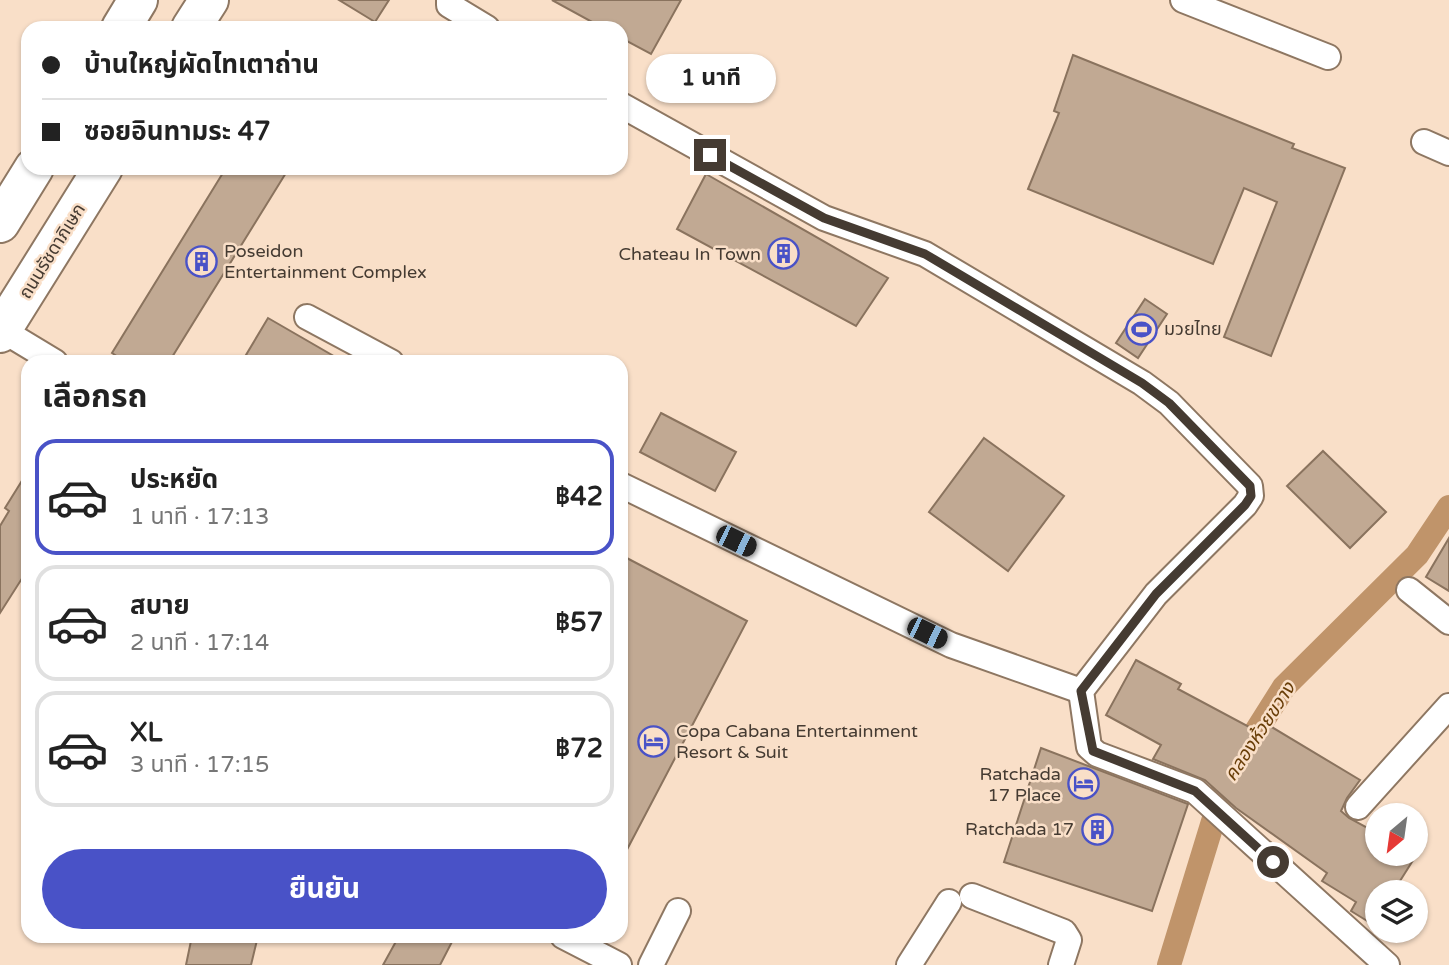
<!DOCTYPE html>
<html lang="th">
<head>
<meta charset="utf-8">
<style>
  :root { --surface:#fff; --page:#f2f2f2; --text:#222; --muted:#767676; --line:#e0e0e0; --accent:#4952c7 }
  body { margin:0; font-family:"Varela Round","Noto Sans Thai",sans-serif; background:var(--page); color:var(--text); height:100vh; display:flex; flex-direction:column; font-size:26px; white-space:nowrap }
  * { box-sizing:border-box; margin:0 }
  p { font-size:23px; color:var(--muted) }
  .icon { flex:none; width:38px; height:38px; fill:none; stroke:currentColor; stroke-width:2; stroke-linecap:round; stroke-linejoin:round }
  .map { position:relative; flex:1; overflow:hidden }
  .panel { position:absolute; left:21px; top:355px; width:607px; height:588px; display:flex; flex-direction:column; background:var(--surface); border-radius:21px; box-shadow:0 2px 5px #0004 }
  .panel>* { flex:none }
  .top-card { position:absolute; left:21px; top:21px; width:607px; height:154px; border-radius:21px; box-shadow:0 2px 5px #0004; display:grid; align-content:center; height:154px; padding:0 21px; background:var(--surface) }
  .needle { width:46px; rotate:209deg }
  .controls { position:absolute; left:1365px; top:803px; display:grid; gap:14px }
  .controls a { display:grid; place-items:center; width:63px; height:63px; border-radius:50%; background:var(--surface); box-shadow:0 2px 5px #0004; font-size:35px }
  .end { position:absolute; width:32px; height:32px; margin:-16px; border:9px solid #453b32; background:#fff; box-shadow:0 0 0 4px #fff }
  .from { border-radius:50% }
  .bubble { position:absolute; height:49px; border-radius:24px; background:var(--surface); box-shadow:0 2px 5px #0004; font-size:23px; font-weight:700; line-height:49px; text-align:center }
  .car { position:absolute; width:21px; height:42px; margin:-21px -10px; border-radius:9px; box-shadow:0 0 5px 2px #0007; background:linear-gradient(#222 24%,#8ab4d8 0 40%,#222 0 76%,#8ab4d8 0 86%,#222 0) }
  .top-card b { display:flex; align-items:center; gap:24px; height:66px; font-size:26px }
  .top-card b+b { border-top:2px solid var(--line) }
  .top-card i { width:18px; height:18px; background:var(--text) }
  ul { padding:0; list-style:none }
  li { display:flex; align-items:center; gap:21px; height:116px; margin:0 14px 10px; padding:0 7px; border:4px solid var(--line); border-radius:21px }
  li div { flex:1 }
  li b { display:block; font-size:26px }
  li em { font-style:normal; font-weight:700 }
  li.selected { border-color:var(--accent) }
  li>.icon { width:63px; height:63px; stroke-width:1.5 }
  h2 { padding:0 21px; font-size:32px; line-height:84px }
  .action { display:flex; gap:14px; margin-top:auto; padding:14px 21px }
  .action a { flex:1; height:80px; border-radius:42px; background:var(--accent); color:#fff; font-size:28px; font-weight:700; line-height:80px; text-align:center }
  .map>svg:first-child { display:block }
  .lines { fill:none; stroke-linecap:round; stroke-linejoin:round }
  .canal { stroke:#c0946a; stroke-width:24 }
  .building { fill:#c1a993; stroke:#8a735e; stroke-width:2 }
  .minor-casing { stroke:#8e7762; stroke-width:28 }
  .primary-casing { stroke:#8e7762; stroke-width:42 }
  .minor { stroke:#fff; stroke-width:24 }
  .primary { stroke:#fff; stroke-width:38 }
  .route { stroke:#453b32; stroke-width:9 }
  .labels { text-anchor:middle; stroke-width:5; stroke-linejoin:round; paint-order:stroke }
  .street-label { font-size:18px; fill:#453b32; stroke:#f9dfc8 }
  .poi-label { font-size:18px; fill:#453b32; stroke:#f9dfc8; text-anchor:start }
  .water-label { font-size:19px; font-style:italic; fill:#683d07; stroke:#f9dfc8 }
</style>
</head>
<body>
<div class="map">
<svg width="1449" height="965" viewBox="0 0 1449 965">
  <rect width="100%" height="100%" fill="#f9dfc8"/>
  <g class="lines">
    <g class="canal">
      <path d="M 1238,760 L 1284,687 L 1417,555 L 1449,507"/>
      <path d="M 1169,965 L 1222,792"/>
    </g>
  </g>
  <g class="building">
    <path d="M 339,0 L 389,0 L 375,22 Z"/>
    <path d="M 552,0 L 681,0 L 651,54 L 621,38 L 621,28 L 603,28 Z"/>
    <path d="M 1073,55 L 1294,144 L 1292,148 L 1345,168 L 1271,356 L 1224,337 L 1277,202 L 1244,188 L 1213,264 L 1028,189 L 1059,113 L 1054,111 Z"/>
    <path d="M 226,168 L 289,168 L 169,362 L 126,362 L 112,353 Z"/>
    <path d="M 706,174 L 888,278 L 856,326 L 677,229 Z"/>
    <path d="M 1145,299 L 1167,314 L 1138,358 L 1116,343 Z"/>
    <path d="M 268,318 L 344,362 L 258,362 L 246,355 Z"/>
    <path d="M 661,413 L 736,452 L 715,491 L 640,452 Z"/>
    <path d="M 984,438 L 1064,496 L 1008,571 L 929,512 Z"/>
    <path d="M 1323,451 L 1386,512 L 1350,548 L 1287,486 Z"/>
    <path d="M 28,471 L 28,569 L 0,613 L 0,526 L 9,511 L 5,508 Z"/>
    <path d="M 1449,538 L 1449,591 L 1426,577 Z"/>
    <path d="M 621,555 L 747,621 L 621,861 Z"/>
    <path d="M 1136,660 L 1181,684 L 1178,689 L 1264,735 L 1270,726 L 1360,780 L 1347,798 L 1341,811 L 1349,818 L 1377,833 L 1377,854 L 1417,854 L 1393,892 L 1377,892 L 1377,927 L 1351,911 L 1356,902 L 1322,881 L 1327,873 L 1236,808 L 1205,780 L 1153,759 L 1161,745 L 1106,715 Z"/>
    <path d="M 1041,748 L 1188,804 L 1152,911 L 1004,862 Z"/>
    <path d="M 192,936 L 258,936 L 251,965 L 186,965 Z"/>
    <path d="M 399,936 L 455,936 L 440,965 L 383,965 Z"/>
  </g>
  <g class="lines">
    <defs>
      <g id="minor">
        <path d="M 449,0 L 449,5 L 487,28"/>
        <path d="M 1183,0 L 1328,57"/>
        <path d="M 621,105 L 824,218 L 925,254 L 1142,383 L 1169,403 L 1250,486 L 1251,496 L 1245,505 L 1156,594 L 1081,691 L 1089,747 L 1097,754 L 1195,791 L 1387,965"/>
        <path d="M 1424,142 L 1449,153"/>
        <path d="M 307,317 L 391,362"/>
        <path d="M 2,330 L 55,362"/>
        <path d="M 621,485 L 951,645 L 1081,691"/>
        <path d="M 1409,590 L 1449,622"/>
        <path d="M 1358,807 L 1449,706"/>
        <path d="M 972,896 L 1064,932 L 1069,940 L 1061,965"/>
        <path d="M 563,936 L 619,965"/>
        <path d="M 651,965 L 678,911"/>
        <path d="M 909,965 L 949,902"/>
      </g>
      <g id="primary">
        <path d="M 121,28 L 138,0"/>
        <path d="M 191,28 L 209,0"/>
        <path d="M 0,223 L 34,168"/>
        <path d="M 0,333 L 103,168"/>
      </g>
    </defs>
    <use href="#minor" class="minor-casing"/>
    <use href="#primary" class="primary-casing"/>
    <use href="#minor" class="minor"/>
    <use href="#primary" class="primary"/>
  </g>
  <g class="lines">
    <path class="route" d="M 710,155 L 824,218 L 925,254 L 1142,383 L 1169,403 L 1250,486 L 1251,496 L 1245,505 L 1156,594 L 1081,691 L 1093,751 L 1195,791 L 1273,862"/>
  </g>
  <defs>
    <symbol id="building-ring" viewBox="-11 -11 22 22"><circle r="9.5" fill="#f9dfc8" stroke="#4952c7" stroke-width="1.5"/><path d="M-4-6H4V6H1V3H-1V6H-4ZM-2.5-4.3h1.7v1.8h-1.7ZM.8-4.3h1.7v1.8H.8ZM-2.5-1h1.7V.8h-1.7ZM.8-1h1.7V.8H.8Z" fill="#4952c7"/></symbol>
    <symbol id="stadium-ring" viewBox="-11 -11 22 22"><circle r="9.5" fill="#f9dfc8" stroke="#4952c7" stroke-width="1.5"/><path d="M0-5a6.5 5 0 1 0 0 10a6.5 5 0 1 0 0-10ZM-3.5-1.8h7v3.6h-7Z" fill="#4952c7"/></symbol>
    <symbol id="hotel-ring" viewBox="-11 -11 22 22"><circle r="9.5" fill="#f9dfc8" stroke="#4952c7" stroke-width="1.5"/><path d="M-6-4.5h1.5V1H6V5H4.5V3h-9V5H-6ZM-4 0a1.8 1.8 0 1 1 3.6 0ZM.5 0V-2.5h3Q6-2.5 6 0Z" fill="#4952c7"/></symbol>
  </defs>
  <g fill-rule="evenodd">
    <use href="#building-ring" x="766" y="236" width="35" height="35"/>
    <use href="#building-ring" x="184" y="244" width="35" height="35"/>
    <use href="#stadium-ring" x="1124" y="312" width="35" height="35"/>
    <use href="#hotel-ring" x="636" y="724" width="35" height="35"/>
    <use href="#hotel-ring" x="1066" y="766" width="35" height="35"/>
    <use href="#building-ring" x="1080" y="812" width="35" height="35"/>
  </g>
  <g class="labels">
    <g class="street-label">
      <text transform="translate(52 251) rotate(-58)" y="6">ถนนรัชดาภิเษก</text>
    </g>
    <g class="poi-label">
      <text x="224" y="257">Poseidon<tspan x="224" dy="21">Entertainment Complex</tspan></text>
      <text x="761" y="260" text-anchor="end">Chateau In Town</text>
      <text x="1164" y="335">มวยไทย</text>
      <text x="676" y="737">Copa Cabana Entertainment<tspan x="676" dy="21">Resort &amp; Suit</tspan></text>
      <text x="1061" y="780" text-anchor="end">Ratchada<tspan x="1061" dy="21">17 Place</tspan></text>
      <text x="1074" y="835" text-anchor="end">Ratchada 17</text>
    </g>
    <g class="water-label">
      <text transform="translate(1259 731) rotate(-57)" y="7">คลองห้วยขวาง</text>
    </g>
  </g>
</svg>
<div class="controls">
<a><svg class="needle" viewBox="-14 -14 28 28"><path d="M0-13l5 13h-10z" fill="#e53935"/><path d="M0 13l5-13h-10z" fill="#767676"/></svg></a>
<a><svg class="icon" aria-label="layers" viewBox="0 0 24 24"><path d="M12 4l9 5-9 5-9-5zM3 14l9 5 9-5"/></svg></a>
</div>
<i class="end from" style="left:1273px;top:862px"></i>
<i class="end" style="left:710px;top:155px"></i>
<div class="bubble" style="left:646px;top:54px;width:130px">1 นาที</div>
<i class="car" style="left:736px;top:541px;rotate:116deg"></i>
<i class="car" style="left:927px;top:633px;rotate:116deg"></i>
<div class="top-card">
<b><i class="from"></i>บ้านใหญ่ผัดไทเตาถ่าน</b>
<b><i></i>ซอยอินทามระ 47</b>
</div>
<section class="panel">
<h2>เลือกรถ</h2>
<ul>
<li class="selected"><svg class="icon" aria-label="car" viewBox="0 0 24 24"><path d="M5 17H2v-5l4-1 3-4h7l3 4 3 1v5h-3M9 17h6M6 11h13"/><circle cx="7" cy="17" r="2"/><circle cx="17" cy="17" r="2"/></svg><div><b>ประหยัด</b><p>1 นาที · 17:13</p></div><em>฿42</em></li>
<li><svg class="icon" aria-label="car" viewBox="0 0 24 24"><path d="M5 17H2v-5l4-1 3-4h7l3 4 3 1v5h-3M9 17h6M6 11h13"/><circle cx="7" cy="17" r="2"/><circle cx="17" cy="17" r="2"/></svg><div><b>สบาย</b><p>2 นาที · 17:14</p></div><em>฿57</em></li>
<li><svg class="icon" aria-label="car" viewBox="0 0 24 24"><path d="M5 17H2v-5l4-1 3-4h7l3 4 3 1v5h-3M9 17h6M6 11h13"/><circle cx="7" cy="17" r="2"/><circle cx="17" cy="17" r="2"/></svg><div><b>XL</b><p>3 นาที · 17:15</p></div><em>฿72</em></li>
</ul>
<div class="action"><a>ยืนยัน</a></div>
</section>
</div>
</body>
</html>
